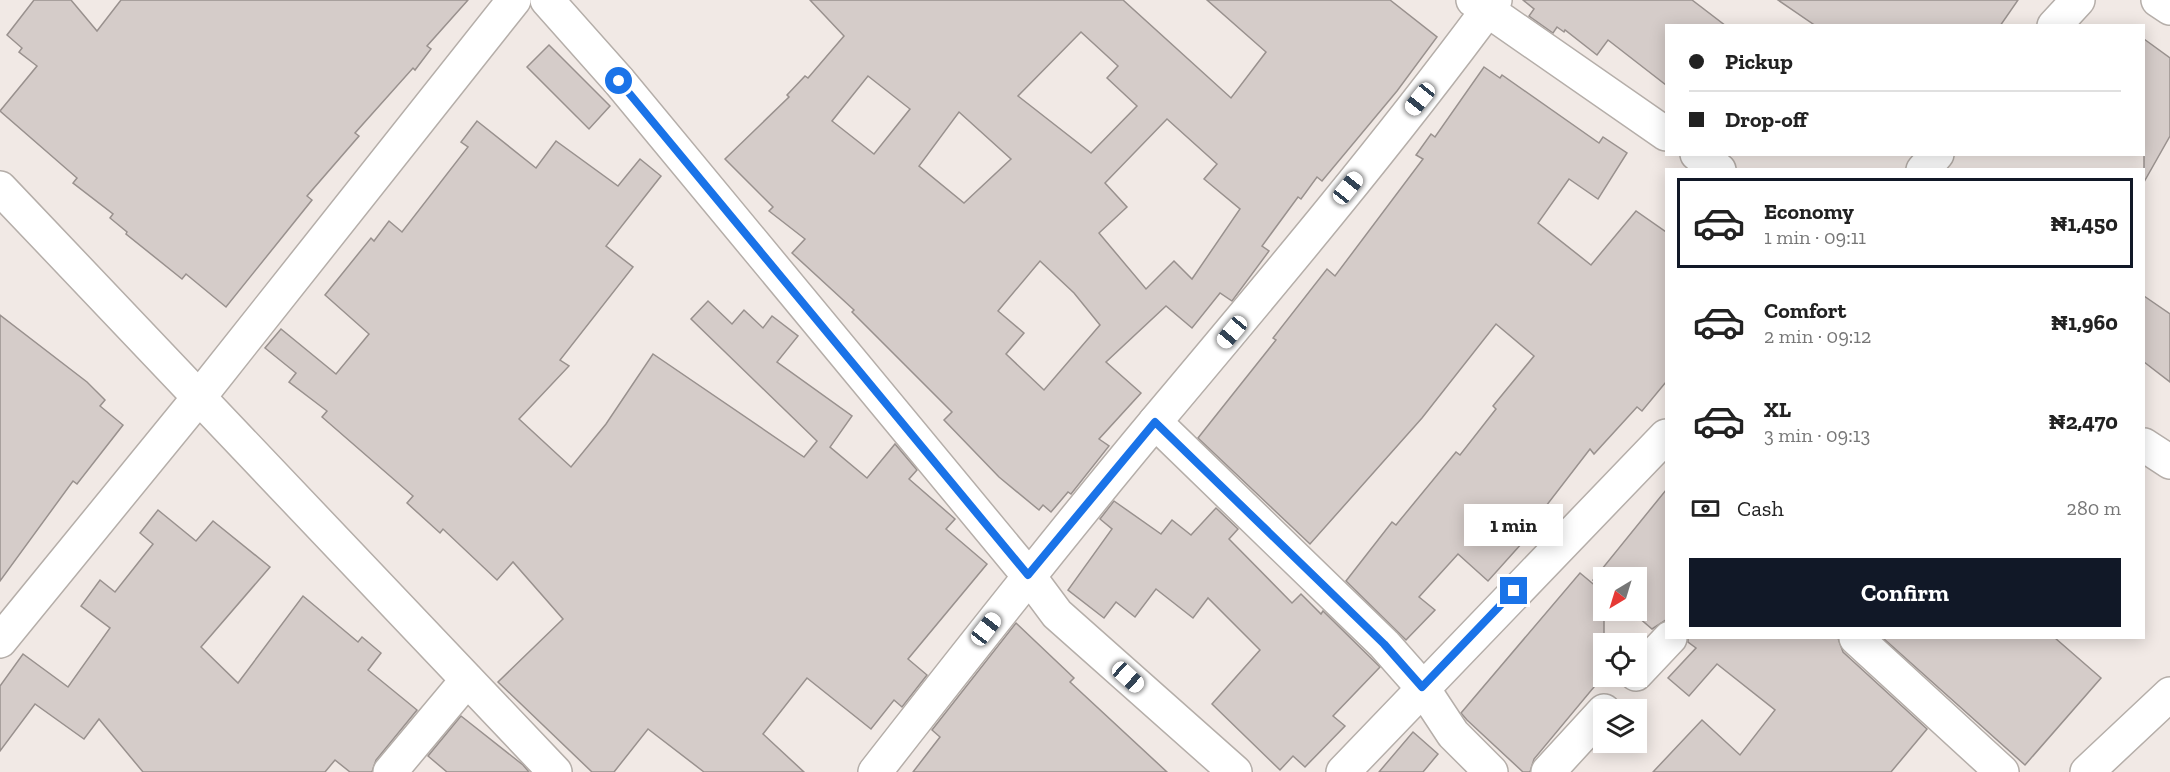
<!DOCTYPE html>
<html lang="en">
<head>
<meta charset="utf-8">
<style>
  :root { --surface:#fff; --page:#f6f6f6; --text:#222; --muted:#767676; --line:#e0e0e0; --accent:#111827 }
  body { margin:0; font-family:"Zilla Slab",serif; background:var(--page); color:var(--text); height:100vh; display:flex; flex-direction:column; font-size:22px; white-space:nowrap }
  * { box-sizing:border-box; margin:0 }
  p { font-size:20px; color:var(--muted) }
  .icon { flex:none; width:33px; height:33px; fill:none; stroke:currentColor; stroke-width:2; stroke-linecap:round; stroke-linejoin:round }
  .map { position:relative; flex:1; overflow:hidden }
  .drawer { position:absolute; left:1665px; top:168px; width:480px; height:471px; display:flex; flex-direction:column; background:var(--surface); border-radius:0px; box-shadow:0 3px 15px #0003 }
  .drawer>* { flex:none }
  .top-card { position:absolute; left:1665px; top:24px; width:480px; height:132px; border-radius:0px; box-shadow:0 3px 15px #0003; display:grid; align-content:center; height:132px; padding:0 24px; background:var(--surface) }
  .needle { width:39px; rotate:218deg }
  .fabs { position:absolute; left:1593px; top:567px; display:grid; gap:12px }
  .fabs a { display:grid; place-items:center; width:54px; height:54px; border-radius:0px; background:var(--surface); box-shadow:0 3px 15px #0003; font-size:30px }
  .end { position:absolute; width:27px; height:27px; margin:-14px; border:8px solid #1a73e8; background:#fff; box-shadow:0 0 0 3px #fff }
  .from { border-radius:50% }
  .bubble { position:absolute; height:42px; border-radius:0px; background:var(--surface); box-shadow:0 3px 15px #0003; font-size:20px; font-weight:700; line-height:42px; text-align:center }
  .car { position:absolute; width:18px; height:36px; margin:-18px -9px; border-radius:8px; box-shadow:0 0 4px 2px #0007; background:linear-gradient(#fff 24%,#345 0 40%,#fff 0 76%,#345 0 86%,#fff 0) }
  .top-card b { display:flex; align-items:center; gap:21px; height:57px; font-size:22px }
  .top-card b+b { border-top:2px solid var(--line) }
  .top-card i { width:15px; height:15px; background:var(--text) }
  ul { padding:10px 0 0; list-style:none }
  li { display:flex; align-items:center; gap:18px; height:90px; margin:0 12px 9px; padding:0 12px; border:3px solid transparent; border-radius:0px }
  li div { flex:1 }
  li b { display:block; font-size:22px }
  li em { font-style:normal; font-weight:700 }
  li.active { border-color:var(--accent) }
  li>.icon { width:54px; height:54px; stroke-width:1.5 }
  .pay { display:flex; align-items:center; gap:15px; height:66px; padding:0 24px; font-size:22px }
  .pay p { margin-inline-start:auto }
  .cta { display:flex; gap:12px; margin-top:auto; padding:12px 24px }
  .cta a { flex:1; height:69px; border-radius:0px; background:var(--accent); color:#fff; font-size:24px; font-weight:700; line-height:69px; text-align:center }
  .map>svg:first-child { display:block }
  .building { fill:#d5ccc9; stroke:#99918e; stroke-width:1.5; fill-rule:evenodd }
  .lines { fill:none; stroke-linecap:round; stroke-linejoin:round }
  .minor-casing { stroke:#b5aea9; stroke-width:36 }
  .minor { stroke:#fff; stroke-width:33 }
  .route { stroke:#1a73e8; stroke-width:8 }
</style>
</head>
<body>
<div class="map">
<svg width="2170" height="772" viewBox="0 0 2170 772">
  <rect width="100%" height="100%" fill="#f1e9e5"/>
  <g class="building">
    <path d="M 34,0 L 71,0 L 97,31 L 121,0 L 468,0 L 427,46 L 431,49 L 415,70 L 413,68 L 355,133 L 359,136 L 307,196 L 312,200 L 226,307 L 186,274 L 182,279 L 126,234 L 127,232 L 110,218 L 113,214 L 73,183 L 77,178 L 0,111 L 37,66 L 19,52 L 22,48 L 7,35 Z"/>
    <path d="M 810,0 L 1123,0 L 1231,98 L 1266,52 L 1207,0 L 1390,0 L 1437,37 L 1397,91 L 1322,181 L 1317,177 L 1301,199 L 1298,197 L 1262,246 L 1269,251 L 1232,301 L 1220,293 L 1192,328 L 1166,306 L 1106,362 L 1141,393 L 1099,439 L 1109,446 L 1071,494 L 1068,492 L 1051,512 L 1043,505 L 1039,510 L 999,477 L 944,420 L 952,412 L 852,312 L 854,310 L 792,253 L 805,239 L 769,211 L 773,207 L 725,159 L 789,97 L 787,95 L 805,76 L 808,78 L 844,36 ZM 1081,32 L 1118,66 L 1107,78 L 1137,106 L 1091,153 L 1018,96 ZM 868,76 L 910,109 L 874,154 L 832,121 ZM 959,112 L 1011,159 L 964,203 L 919,166 ZM 1167,119 L 1217,164 L 1204,179 L 1240,209 L 1192,279 L 1174,261 L 1146,289 L 1099,233 L 1127,207 L 1105,183 ZM 1040,261 L 1074,293 L 1100,325 L 1044,390 L 1006,354 L 1024,333 L 998,311 Z"/>
    <path d="M 1523,0 L 1692,0 L 1726,26 L 1666,26 L 1666,85 L 1608,40 L 1597,55 L 1565,30 L 1564,32 L 1557,27 L 1553,33 L 1529,16 L 1534,9 Z"/>
    <path d="M 1778,0 L 2018,0 L 2000,26 L 1816,26 Z"/>
    <path d="M 2144,39 L 2170,58 L 2170,136 L 2144,182 Z"/>
    <path d="M 549,45 L 610,106 L 589,129 L 527,67 Z"/>
    <path d="M 1484,67 L 1500,78 L 1502,75 L 1599,143 L 1603,137 L 1627,153 L 1598,199 L 1569,179 L 1538,223 L 1591,265 L 1636,211 L 1666,232 L 1666,382 L 1642,411 L 1637,407 L 1594,454 L 1590,449 L 1536,519 L 1540,523 L 1488,581 L 1458,554 L 1419,597 L 1435,610 L 1406,640 L 1346,581 L 1392,522 L 1396,525 L 1456,452 L 1460,455 L 1496,409 L 1493,406 L 1534,356 L 1496,324 L 1422,418 L 1310,544 L 1198,438 L 1276,340 L 1273,338 L 1327,269 L 1335,276 L 1423,159 L 1416,155 L 1431,134 L 1435,137 Z"/>
    <path d="M 477,121 L 536,168 L 556,141 L 618,186 L 640,159 L 661,176 L 606,246 L 633,267 L 560,360 L 569,366 L 519,419 L 571,467 L 606,424 L 653,354 L 804,457 L 817,441 L 691,319 L 708,301 L 732,324 L 744,310 L 763,328 L 772,316 L 798,336 L 777,362 L 852,416 L 830,447 L 867,478 L 895,444 L 917,470 L 909,479 L 955,519 L 946,529 L 987,564 L 908,659 L 927,675 L 902,707 L 894,700 L 871,729 L 807,678 L 763,734 L 804,772 L 704,772 L 648,729 L 614,772 L 592,772 L 498,682 L 563,619 L 513,562 L 497,580 L 443,529 L 440,533 L 407,503 L 413,496 L 322,417 L 327,411 L 289,382 L 296,373 L 265,348 L 281,329 L 336,374 L 369,334 L 325,295 L 371,238 L 374,241 L 389,221 L 402,232 L 468,147 L 461,142 Z"/>
    <path d="M 2144,296 L 2170,314 L 2170,382 L 2144,362 Z"/>
    <path d="M 0,315 L 87,382 L 105,400 L 100,406 L 123,425 L 77,484 L 73,481 L 0,581 Z"/>
    <path d="M 1666,490 L 1666,620 L 1652,629 L 1630,610 L 1636,610 L 1636,578 L 1604,578 L 1604,588 L 1593,580 Z"/>
    <path d="M 1114,501 L 1161,534 L 1172,520 L 1191,535 L 1216,508 L 1238,529 L 1229,539 L 1292,603 L 1301,594 L 1321,614 L 1323,611 L 1380,667 L 1333,716 L 1345,726 L 1305,767 L 1293,756 L 1280,770 L 1212,704 L 1260,650 L 1208,598 L 1193,618 L 1156,589 L 1135,617 L 1116,602 L 1104,618 L 1068,590 L 1112,529 L 1100,519 Z"/>
    <path d="M 158,510 L 196,541 L 213,521 L 270,567 L 201,647 L 238,683 L 303,596 L 358,642 L 362,637 L 381,653 L 368,670 L 417,710 L 376,760 L 372,772 L 350,772 L 335,760 L 325,772 L 143,772 L 99,719 L 84,739 L 35,704 L 0,751 L 0,686 L 23,654 L 68,687 L 110,628 L 81,606 L 100,580 L 115,592 L 153,544 L 140,533 Z"/>
    <path d="M 1580,573 L 1604,593 L 1604,675 L 1534,759 L 1530,772 L 1523,772 L 1467,720 L 1461,713 Z"/>
    <path d="M 1016,623 L 1074,678 L 1070,682 L 1167,772 L 913,772 L 940,737 L 932,730 Z"/>
    <path d="M 1688,638 L 1838,638 L 1843,652 L 1927,729 L 1891,772 L 1653,772 L 1702,720 L 1740,755 L 1775,710 L 1717,664 L 1689,696 L 1668,678 L 1696,648 L 1688,642 Z"/>
    <path d="M 1883,638 L 2055,638 L 2101,678 L 2025,765 Z"/>
    <path d="M 461,716 L 523,765 L 529,772 L 447,772 L 428,756 Z"/>
    <path d="M 1413,732 L 1438,754 L 1423,772 L 1379,772 Z"/>
  </g>
  <g class="lines">
    <defs>
      <g id="minor">
        <path d="M 547,0 L 619,81 L 1028,575 L 1057,614 L 1235,772"/>
        <path d="M 1473,0 L 1666,134"/>
        <path d="M 2158,0 L 2170,8"/>
        <path d="M 2054,26 L 2078,0"/>
        <path d="M 1697,154 L 1719,170"/>
        <path d="M 1923,170 L 1937,154"/>
        <path d="M 0,188 L 555,772"/>
        <path d="M 1155,422 L 1384,644 L 1422,687 L 1453,734 L 1491,772"/>
        <path d="M 2144,445 L 2170,462"/>
        <path d="M 1856,638 L 2002,772"/>
        <path d="M 0,641 L 200,396 L 514,0"/>
        <path d="M 1636,674 L 1670,638"/>
        <path d="M 390,772 L 467,680"/>
        <path d="M 875,772 C 967,654 1059,537 1155,422 C 1271,284 1388,145 1495,0"/>
        <path d="M 1343,772 L 1666,436"/>
        <path d="M 1548,772 L 1604,711"/>
        <path d="M 2087,772 L 2170,694"/>
      </g>
    </defs>
    <use href="#minor" class="minor-casing"/>
    <use href="#minor" class="minor"/>
  </g>
  <g class="lines">
    <path class="route" d="M 619,81 L 1028,575 L 1155,422 L 1384,644 L 1422,687 L 1514,591"/>
  </g>
</svg>
<div class="fabs">
<a><svg class="needle" viewBox="-14 -14 28 28"><path d="M0-13l5 13h-10z" fill="#e53935"/><path d="M0 13l5-13h-10z" fill="#767676"/></svg></a>
<a><svg class="icon" aria-label="locate" viewBox="0 0 24 24"><circle cx="12" cy="12" r="6"/><path d="M12 2v4M12 18v4M2 12h4M18 12h4"/></svg></a>
<a><svg class="icon" aria-label="layers" viewBox="0 0 24 24"><path d="M12 4l9 5-9 5-9-5zM3 14l9 5 9-5"/></svg></a>
</div>
<i class="end from" style="left:619px;top:81px"></i>
<i class="end" style="left:1514px;top:591px"></i>
<div class="bubble" style="left:1464px;top:504px;width:99px">1 min</div>
<i class="car" style="left:1420px;top:99px;rotate:219deg"></i>
<i class="car" style="left:1348px;top:188px;rotate:39deg"></i>
<i class="car" style="left:1232px;top:332px;rotate:220deg"></i>
<i class="car" style="left:986px;top:629px;rotate:38deg"></i>
<i class="car" style="left:1128px;top:677px;rotate:132deg"></i>
<div class="top-card">
<b><i class="from"></i>Pickup</b>
<b><i></i>Drop-off</b>
</div>
<section class="drawer">
<ul>
<li class="active"><svg class="icon" aria-label="car" viewBox="0 0 24 24"><path d="M5 17H2v-5l4-1 3-4h7l3 4 3 1v5h-3M9 17h6M6 11h13"/><circle cx="7" cy="17" r="2"/><circle cx="17" cy="17" r="2"/></svg><div><b>Economy</b><p>1 min · 09:11</p></div><em>₦1,450</em></li>
<li><svg class="icon" aria-label="car" viewBox="0 0 24 24"><path d="M5 17H2v-5l4-1 3-4h7l3 4 3 1v5h-3M9 17h6M6 11h13"/><circle cx="7" cy="17" r="2"/><circle cx="17" cy="17" r="2"/></svg><div><b>Comfort</b><p>2 min · 09:12</p></div><em>₦1,960</em></li>
<li><svg class="icon" aria-label="car" viewBox="0 0 24 24"><path d="M5 17H2v-5l4-1 3-4h7l3 4 3 1v5h-3M9 17h6M6 11h13"/><circle cx="7" cy="17" r="2"/><circle cx="17" cy="17" r="2"/></svg><div><b>XL</b><p>3 min · 09:13</p></div><em>₦2,470</em></li>
</ul>
<div class="pay"><svg class="icon" aria-label="cash" viewBox="0 0 24 24"><path d="M3 7h18v10H3z"/><circle cx="12" cy="12" r="2"/></svg>Cash<p>280 m</p></div>
<div class="cta"><a>Confirm</a></div>
</section>
</div>
</body>
</html>
